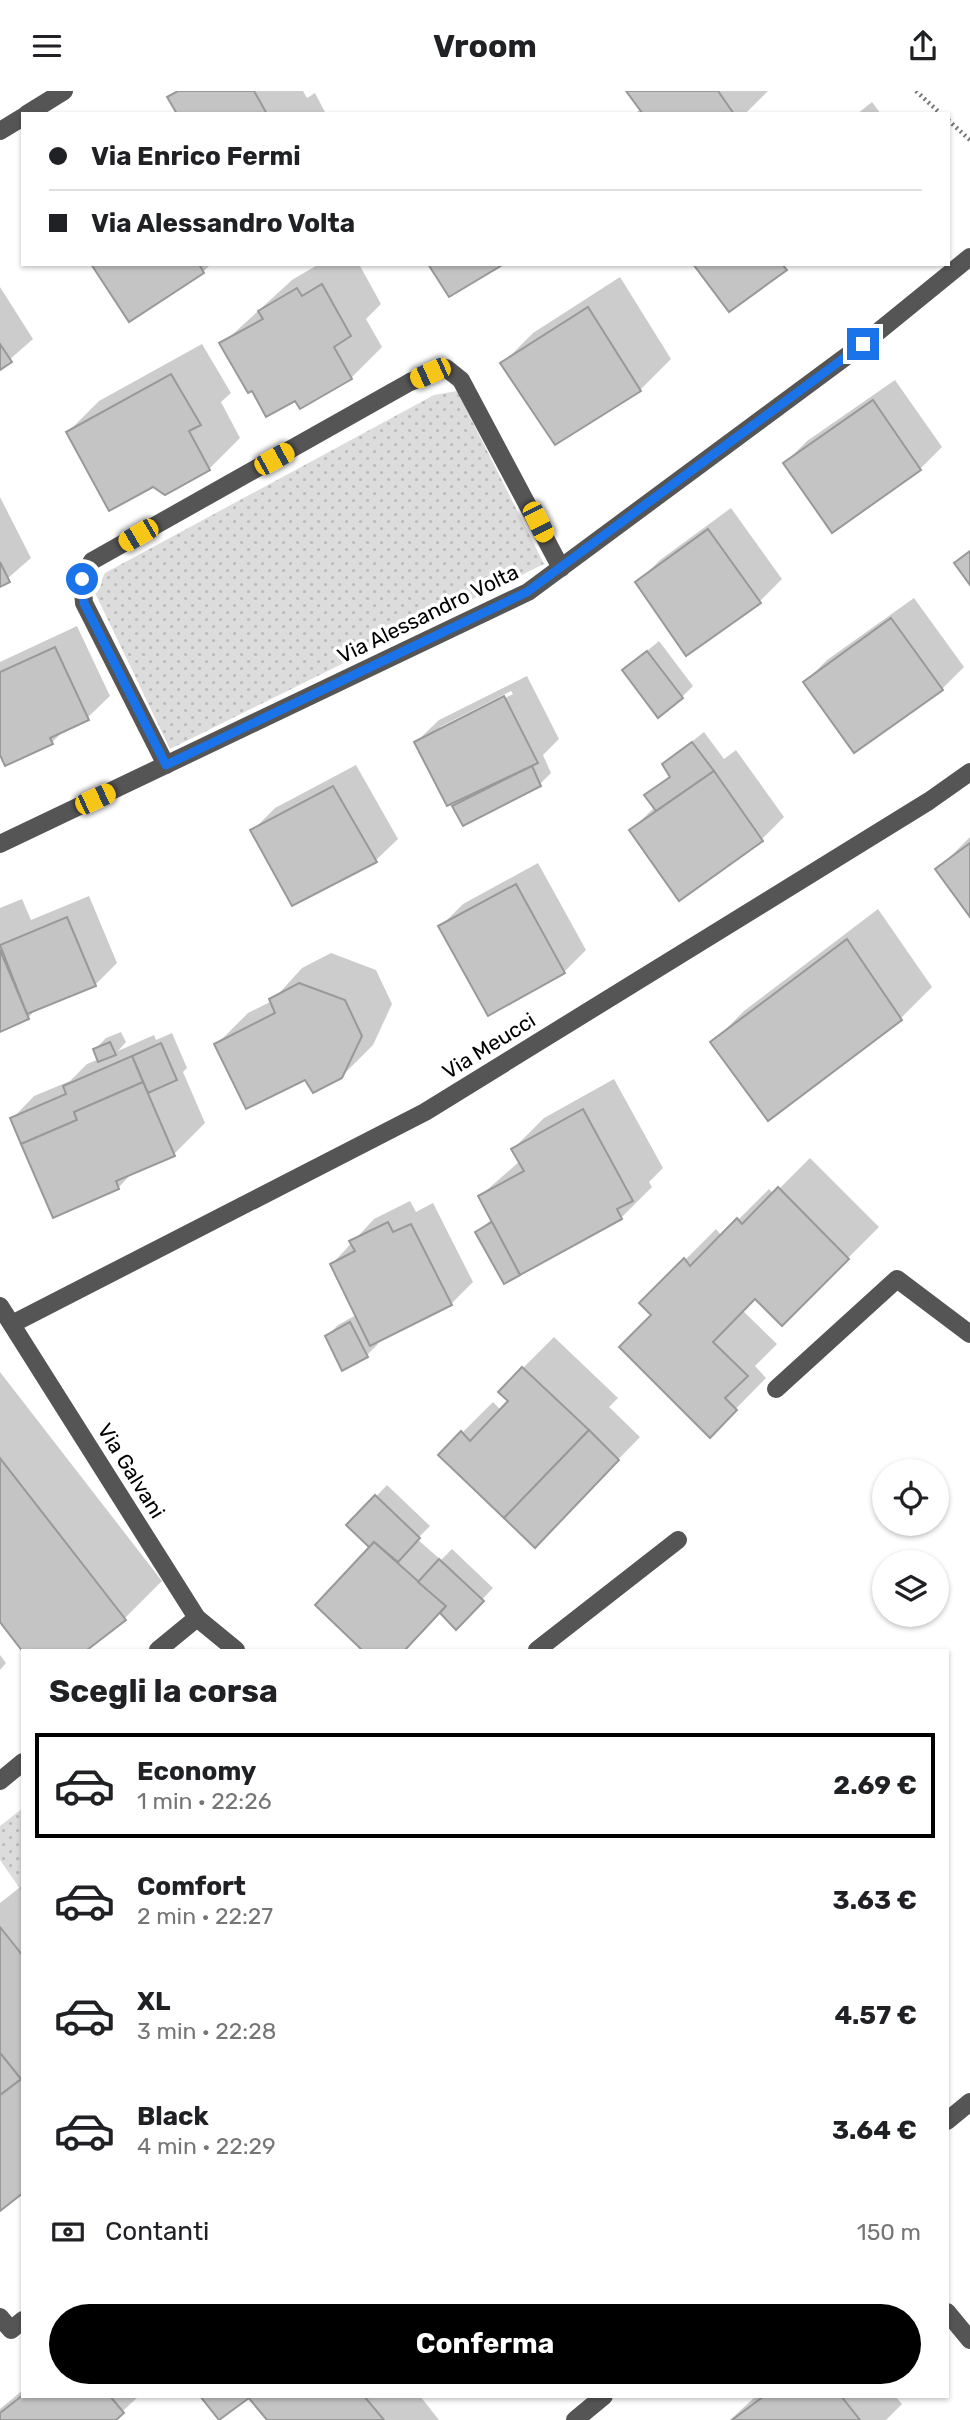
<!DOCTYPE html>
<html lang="it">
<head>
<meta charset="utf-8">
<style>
  :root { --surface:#fff; --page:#f6f6f6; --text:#202124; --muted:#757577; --line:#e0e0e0; --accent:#000 }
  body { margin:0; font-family:Rubik,sans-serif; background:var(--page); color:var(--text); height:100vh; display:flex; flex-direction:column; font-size:26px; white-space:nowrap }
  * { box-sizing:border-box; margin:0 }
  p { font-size:23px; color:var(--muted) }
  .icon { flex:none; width:38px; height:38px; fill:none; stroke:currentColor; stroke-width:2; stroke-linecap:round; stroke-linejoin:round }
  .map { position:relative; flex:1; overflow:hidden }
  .details { position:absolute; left:21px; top:1558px; width:928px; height:749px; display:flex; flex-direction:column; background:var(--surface); border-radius:0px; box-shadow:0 2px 5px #0004 }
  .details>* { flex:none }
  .hud { position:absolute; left:21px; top:21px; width:929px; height:154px; border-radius:0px; box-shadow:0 2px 5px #0004; display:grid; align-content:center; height:154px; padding:0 28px; background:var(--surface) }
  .buttons { position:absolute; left:872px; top:1368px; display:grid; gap:14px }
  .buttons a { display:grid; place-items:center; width:77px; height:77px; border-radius:50%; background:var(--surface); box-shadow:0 2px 5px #0004; font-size:35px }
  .end { position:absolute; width:32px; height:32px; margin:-16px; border:9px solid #1a73e8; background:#fff; box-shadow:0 0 0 4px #fff }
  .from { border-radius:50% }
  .car { position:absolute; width:21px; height:42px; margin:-21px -10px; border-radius:9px; box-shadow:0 0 5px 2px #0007; background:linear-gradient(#f5c518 24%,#345 0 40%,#f5c518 0 76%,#345 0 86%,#f5c518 0) }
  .hud b { display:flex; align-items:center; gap:24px; height:66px; font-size:26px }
  .hud b+b { border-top:2px solid var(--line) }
  .hud i { width:18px; height:18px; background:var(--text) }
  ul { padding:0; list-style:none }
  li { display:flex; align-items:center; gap:21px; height:105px; margin:0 14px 10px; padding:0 14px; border:4px solid transparent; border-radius:0px }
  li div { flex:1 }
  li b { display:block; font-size:26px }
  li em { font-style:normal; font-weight:700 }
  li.active { border-color:var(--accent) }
  li>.icon { width:63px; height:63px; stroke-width:1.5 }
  h2 { padding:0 28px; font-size:32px; line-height:84px }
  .pay { display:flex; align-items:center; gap:18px; height:77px; padding:0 28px; font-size:26px }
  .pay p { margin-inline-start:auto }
  .action { display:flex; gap:14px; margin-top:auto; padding:14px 28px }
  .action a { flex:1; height:80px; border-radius:42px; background:var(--accent); color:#fff; font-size:28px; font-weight:700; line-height:80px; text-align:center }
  header { display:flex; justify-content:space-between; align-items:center; height:91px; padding:0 28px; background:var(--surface); font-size:32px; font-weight:700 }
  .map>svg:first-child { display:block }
  .park { fill:url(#park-dots) }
  .shadow { fill:#0003; fill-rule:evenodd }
  .building { fill:#c4c4c4; stroke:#999; stroke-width:2 }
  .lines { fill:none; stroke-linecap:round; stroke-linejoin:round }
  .path { stroke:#777; stroke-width:4.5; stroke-dasharray:2 3.5; stroke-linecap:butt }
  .minor { stroke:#555; stroke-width:18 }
  .route { stroke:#1a73e8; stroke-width:9 }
  .labels { text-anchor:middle; stroke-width:7; stroke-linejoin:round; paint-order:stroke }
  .street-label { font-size:21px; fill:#000; stroke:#fff }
</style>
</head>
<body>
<header><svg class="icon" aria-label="menu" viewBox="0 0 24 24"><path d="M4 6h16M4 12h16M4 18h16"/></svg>Vroom<svg class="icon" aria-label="share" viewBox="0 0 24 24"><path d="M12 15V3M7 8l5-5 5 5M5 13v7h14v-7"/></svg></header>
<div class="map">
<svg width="970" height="2329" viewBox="0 0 970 2329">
  <defs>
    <pattern id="park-dots" width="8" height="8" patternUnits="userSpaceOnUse" patternTransform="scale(1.75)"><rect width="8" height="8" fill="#dcdcdc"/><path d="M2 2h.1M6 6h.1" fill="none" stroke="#bbb" stroke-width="1.8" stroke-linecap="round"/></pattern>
  </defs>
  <rect width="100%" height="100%" fill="#fff"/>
  <g class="park">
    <path d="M 457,300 L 544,473 L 170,658 L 95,502 L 105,482 L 434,304 Z"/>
    <path d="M 23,1717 L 23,1802 L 0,1769 L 0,1735 Z"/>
  </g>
  <g class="shadow">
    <path d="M 176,0 L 303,0 L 307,7 L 315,2 L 326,23 L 179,23 L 169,6 Z"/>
    <path d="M 629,0 L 768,0 L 745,23 L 634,23 L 642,17 Z"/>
    <path d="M 872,11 L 881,23 L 857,23 Z"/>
    <path d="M 94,173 L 211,173 L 203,181 Z"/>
    <path d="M 319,173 L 359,173 L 381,213 L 366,228 L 382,256 L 351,287 L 296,307 L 222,253 L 292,189 Z"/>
    <path d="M 620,186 L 671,268 L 640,299 L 502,273 L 533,242 Z"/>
    <path d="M 0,196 L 33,248 L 0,277 Z"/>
    <path d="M 202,253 L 231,302 L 221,311 L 240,347 L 209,378 L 68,341 L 99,310 Z"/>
    <path d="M 895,289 L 942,356 L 920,378 L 785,372 L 807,350 Z"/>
    <path d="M 0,406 L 31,467 L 0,494 Z"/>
    <path d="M 731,417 L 782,488 L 760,510 L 638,491 L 660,469 Z"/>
    <path d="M 914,507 L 964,576 L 942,598 L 805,591 L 827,569 Z"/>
    <path d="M 77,535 L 110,605 L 87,627 L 66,638 L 52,651 L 0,660 L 0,571 Z"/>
    <path d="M 659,550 L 693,595 L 682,606 L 624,579 Z"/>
    <path d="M 527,585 L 559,648 L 543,664 L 551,682 L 540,693 L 454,715 L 464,706 L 416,651 L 439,629 ZM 511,600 L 513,603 L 440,640 L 440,636 Z"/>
    <path d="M 704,641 L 724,668 L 736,659 L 784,726 L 762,748 L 680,807 L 631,739 L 655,716 L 646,704 L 671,684 L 664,673 Z"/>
    <path d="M 356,674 L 398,748 L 375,770 L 253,739 L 275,717 Z"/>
    <path d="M 970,746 L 970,823 L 937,779 Z"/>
    <path d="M 538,772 L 586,859 L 564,881 L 440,836 L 463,813 Z"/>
    <path d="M 89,805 L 117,872 L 95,894 L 37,917 L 28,927 L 0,939 L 0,817 L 22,808 L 31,829 Z"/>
    <path d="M 878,818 L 932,896 L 901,927 L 768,1028 L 713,951 L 744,920 Z"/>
    <path d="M 331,862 L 376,879 L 392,913 L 373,954 L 341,986 L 306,987 L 217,953 L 248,922 L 272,910 L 302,877 Z"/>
    <path d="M 121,941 L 126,951 L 118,960 L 154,944 L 156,949 L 172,942 L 187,977 L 183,981 L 205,1032 L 174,1063 L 134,1080 L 118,1097 L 12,1028 L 34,1005 L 70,990 L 87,973 L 99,968 L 95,958 L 106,947 Z"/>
    <path d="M 614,988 L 663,1077 L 649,1091 L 652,1096 L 621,1127 L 477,1141 L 492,1128 L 480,1105 L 520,1070 L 513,1058 L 544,1027 Z"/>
    <path d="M 810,1067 L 879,1136 L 782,1233 L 755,1206 L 742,1219 L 777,1253 L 755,1275 L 766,1287 L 710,1344 L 654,1224 L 642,1212 L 716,1138 L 722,1145 L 769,1098 L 774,1103 Z"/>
    <path d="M 410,1110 L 416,1121 L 433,1112 L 473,1191 L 451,1213 L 376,1249 L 378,1253 L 367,1264 L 343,1278 L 327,1245 L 338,1234 L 356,1224 L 332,1173 L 374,1128 Z"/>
    <path d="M 554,1246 L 618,1307 L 609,1316 L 640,1346 L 535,1454 L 462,1342 L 493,1311 L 501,1319 L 510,1310 L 523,1277 Z"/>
    <path d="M 0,1281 L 162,1490 L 124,1528 L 84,1559 L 24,1559 L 0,1529 Z"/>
    <path d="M 387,1394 L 430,1435 L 417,1448 L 441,1469 L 452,1458 L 493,1497 L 456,1536 L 440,1520 L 403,1559 L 365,1559 L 317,1514 L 372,1456 L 349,1434 Z"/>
    <path d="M 0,1564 L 6,1572 L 0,1579 Z"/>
    <path d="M 23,1794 L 23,2100 L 0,2117 L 0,1812 Z"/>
    <path d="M 23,2299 L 23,2305 L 139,2305 L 113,2329 L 0,2329 L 0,2318 Z"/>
    <path d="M 250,2305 L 420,2305 L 439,2329 L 269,2329 Z"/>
    <path d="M 756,2305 L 895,2305 L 902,2313 L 886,2329 L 730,2329 Z"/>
  </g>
  <g class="building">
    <path d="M 178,0 L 254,0 L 267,23 L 177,23 L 167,6 Z"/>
    <path d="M 626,0 L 718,0 L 734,23 L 643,23 Z"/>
    <path d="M 91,173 L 199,173 L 204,182 L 129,231 Z"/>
    <path d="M 428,173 L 504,173 L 449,206 Z"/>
    <path d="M 693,173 L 782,173 L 787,179 L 729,221 Z"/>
    <path d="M 322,193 L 351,245 L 334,256 L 352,288 L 300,318 L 295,310 L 266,326 L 252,300 L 248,302 L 219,252 L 263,228 L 258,220 L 297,197 L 302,205 Z"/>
    <path d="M 588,216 L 641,300 L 555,354 L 500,272 Z"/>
    <path d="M 0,253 L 12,271 L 0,279 Z"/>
    <path d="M 171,283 L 201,334 L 189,340 L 210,379 L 165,404 L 153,396 L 109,420 L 66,341 Z"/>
    <path d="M 873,309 L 921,379 L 832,442 L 783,372 Z"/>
    <path d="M 708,438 L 761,512 L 686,565 L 635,491 Z"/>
    <path d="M 970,460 L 970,494 L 954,472 Z"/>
    <path d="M 0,471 L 10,491 L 0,496 Z"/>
    <path d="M 891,527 L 943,599 L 854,662 L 803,591 Z"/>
    <path d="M 55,556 L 89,629 L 50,647 L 53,653 L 5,675 L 0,664 L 0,581 Z"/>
    <path d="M 647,560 L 683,607 L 658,627 L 622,579 Z"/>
    <path d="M 504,605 L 538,672 L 447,715 L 414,651 Z"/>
    <path d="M 692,651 L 714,680 L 656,720 L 644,704 L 670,686 L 662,673 Z"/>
    <path d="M 532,675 L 541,695 L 463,735 L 452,715 Z"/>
    <path d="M 714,680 L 763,750 L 679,810 L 629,739 Z"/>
    <path d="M 333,695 L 377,771 L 292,815 L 250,739 Z"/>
    <path d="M 970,752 L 970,826 L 935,778 Z"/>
    <path d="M 516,793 L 565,882 L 488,925 L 438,835 Z"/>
    <path d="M 67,826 L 96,895 L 27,923 L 0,854 Z"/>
    <path d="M 847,848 L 902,929 L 768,1030 L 710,951 Z"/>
    <path d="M 0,859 L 29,928 L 0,941 Z"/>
    <path d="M 299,892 L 345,909 L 362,945 L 342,987 L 313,1002 L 305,989 L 246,1018 L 214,953 L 275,922 L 269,908 Z"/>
    <path d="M 110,951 L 116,964 L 98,971 L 93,958 Z"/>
    <path d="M 161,952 L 177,989 L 148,1002 L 132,965 Z"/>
    <path d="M 132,965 L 143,991 L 74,1021 L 77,1029 L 21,1053 L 10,1027 L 66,1003 L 63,995 Z"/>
    <path d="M 143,991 L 175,1065 L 116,1090 L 119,1098 L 53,1127 L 21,1053 L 77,1029 L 74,1021 Z"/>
    <path d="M 583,1018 L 633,1110 L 617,1118 L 622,1128 L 520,1184 L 478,1105 L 524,1080 L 511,1058 Z"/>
    <path d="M 778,1096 L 849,1168 L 782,1235 L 755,1208 L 713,1251 L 748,1285 L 725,1307 L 737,1319 L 710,1347 L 619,1256 L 651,1224 L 639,1212 L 684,1167 L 690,1175 L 737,1127 L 742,1133 Z"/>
    <path d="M 388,1131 L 393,1141 L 411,1133 L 452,1214 L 370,1255 L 330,1173 L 355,1160 L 349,1150 Z"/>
    <path d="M 492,1131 L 520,1184 L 504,1193 L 475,1141 Z"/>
    <path d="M 350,1231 L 368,1266 L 342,1280 L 325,1245 Z"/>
    <path d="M 522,1276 L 589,1339 L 504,1427 L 438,1364 L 461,1340 L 470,1350 L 508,1310 L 498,1301 Z"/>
    <path d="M 589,1339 L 619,1369 L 535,1457 L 504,1427 Z"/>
    <path d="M 0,1367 L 126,1529 L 87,1559 L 23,1561 L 0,1531 Z"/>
    <path d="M 375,1404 L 420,1447 L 398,1471 L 374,1451 L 370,1457 L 346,1434 Z"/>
    <path d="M 374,1451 L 446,1515 L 405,1559 L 362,1559 L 315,1514 Z"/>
    <path d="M 439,1468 L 484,1510 L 456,1539 L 440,1522 L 446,1515 L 418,1491 Z"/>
    <path d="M 0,1836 L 23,1865 L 23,2102 L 0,2120 L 0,2004 L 21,1988 L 0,1962 Z"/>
    <path d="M 0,1962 L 21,1988 L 0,2004 Z"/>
    <path d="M 23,2304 L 110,2305 L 124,2322 L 116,2329 L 0,2329 L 0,2322 Z"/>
    <path d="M 200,2305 L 247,2305 L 249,2307 L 219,2329 Z"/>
    <path d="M 247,2305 L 364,2305 L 384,2329 L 267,2329 Z"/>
    <path d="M 764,2305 L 841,2305 L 860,2329 L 732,2329 Z"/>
  </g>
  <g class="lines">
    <g class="path">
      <path d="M 916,0 L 941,23"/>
      <path d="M 948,29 L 970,49"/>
    </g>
    <g class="minor">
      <path d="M 27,23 L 64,0"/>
      <path d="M 0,40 L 23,26"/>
      <path d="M 166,674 L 84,512 L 82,488 L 92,470 L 410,291 L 446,277 L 461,289 L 561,477"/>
      <path d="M 0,753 L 528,501 L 863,253 L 970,166"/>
      <path d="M 0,1215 L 197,1527 L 236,1559"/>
      <path d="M 12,1233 L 425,1021 L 929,710 L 970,681"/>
      <path d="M 776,1298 L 897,1188 L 970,1243"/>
      <path d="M 158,1559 L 197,1527"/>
      <path d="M 537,1559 L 678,1449"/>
      <path d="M 0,1690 L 23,1671"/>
      <path d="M 947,2030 L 970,2011"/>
      <path d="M 947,2221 L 970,2249"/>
      <path d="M 0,2226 L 11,2239 L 23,2229"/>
      <path d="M 575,2329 L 604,2305"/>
    </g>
  </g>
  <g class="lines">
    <path class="route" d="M 82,488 L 84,512 L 166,674 L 527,501 L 863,253"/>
  </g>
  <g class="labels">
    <g class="street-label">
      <text transform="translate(428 523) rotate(-26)" y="7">Via Alessandro Volta</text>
      <text transform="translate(489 955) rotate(-32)" y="7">Via Meucci</text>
      <text transform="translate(131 1380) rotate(58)" y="7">Via Galvani</text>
    </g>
  </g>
</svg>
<div class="buttons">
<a><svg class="icon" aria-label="locate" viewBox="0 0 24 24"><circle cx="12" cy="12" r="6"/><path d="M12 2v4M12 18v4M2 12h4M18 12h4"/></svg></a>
<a><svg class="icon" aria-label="layers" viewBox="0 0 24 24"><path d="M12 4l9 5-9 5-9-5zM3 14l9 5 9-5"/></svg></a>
</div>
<i class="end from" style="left:82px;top:488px"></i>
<i class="end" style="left:863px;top:253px"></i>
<i class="car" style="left:430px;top:282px;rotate:246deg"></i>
<i class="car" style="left:274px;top:368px;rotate:61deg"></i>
<i class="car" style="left:538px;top:431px;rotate:153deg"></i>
<i class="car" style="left:138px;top:444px;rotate:240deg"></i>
<i class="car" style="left:95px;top:708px;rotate:65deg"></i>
<div class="hud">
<b><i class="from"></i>Via Enrico Fermi</b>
<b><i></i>Via Alessandro Volta</b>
</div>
<section class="details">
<h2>Scegli la corsa</h2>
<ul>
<li class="active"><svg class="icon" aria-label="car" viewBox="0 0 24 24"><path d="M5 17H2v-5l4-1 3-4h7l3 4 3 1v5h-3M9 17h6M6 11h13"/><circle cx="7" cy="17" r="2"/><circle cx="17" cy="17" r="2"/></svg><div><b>Economy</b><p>1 min · 22:26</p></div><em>2.69 €</em></li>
<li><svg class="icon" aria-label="car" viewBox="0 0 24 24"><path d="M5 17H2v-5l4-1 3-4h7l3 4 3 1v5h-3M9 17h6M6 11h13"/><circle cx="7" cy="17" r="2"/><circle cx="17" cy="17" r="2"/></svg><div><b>Comfort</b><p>2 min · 22:27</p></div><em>3.63 €</em></li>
<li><svg class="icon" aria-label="car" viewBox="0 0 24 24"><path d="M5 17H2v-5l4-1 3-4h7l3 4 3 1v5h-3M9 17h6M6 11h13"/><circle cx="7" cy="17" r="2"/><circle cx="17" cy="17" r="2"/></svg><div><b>XL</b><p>3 min · 22:28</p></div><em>4.57 €</em></li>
<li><svg class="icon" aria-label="car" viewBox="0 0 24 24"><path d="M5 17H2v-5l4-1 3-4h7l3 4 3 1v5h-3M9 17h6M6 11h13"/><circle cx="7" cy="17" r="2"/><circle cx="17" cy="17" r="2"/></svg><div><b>Black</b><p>4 min · 22:29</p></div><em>3.64 €</em></li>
</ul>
<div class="pay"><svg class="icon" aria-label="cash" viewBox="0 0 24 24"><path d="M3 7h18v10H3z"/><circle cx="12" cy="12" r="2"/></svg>Contanti<p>150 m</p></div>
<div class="action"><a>Conferma</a></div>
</section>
</div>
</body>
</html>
